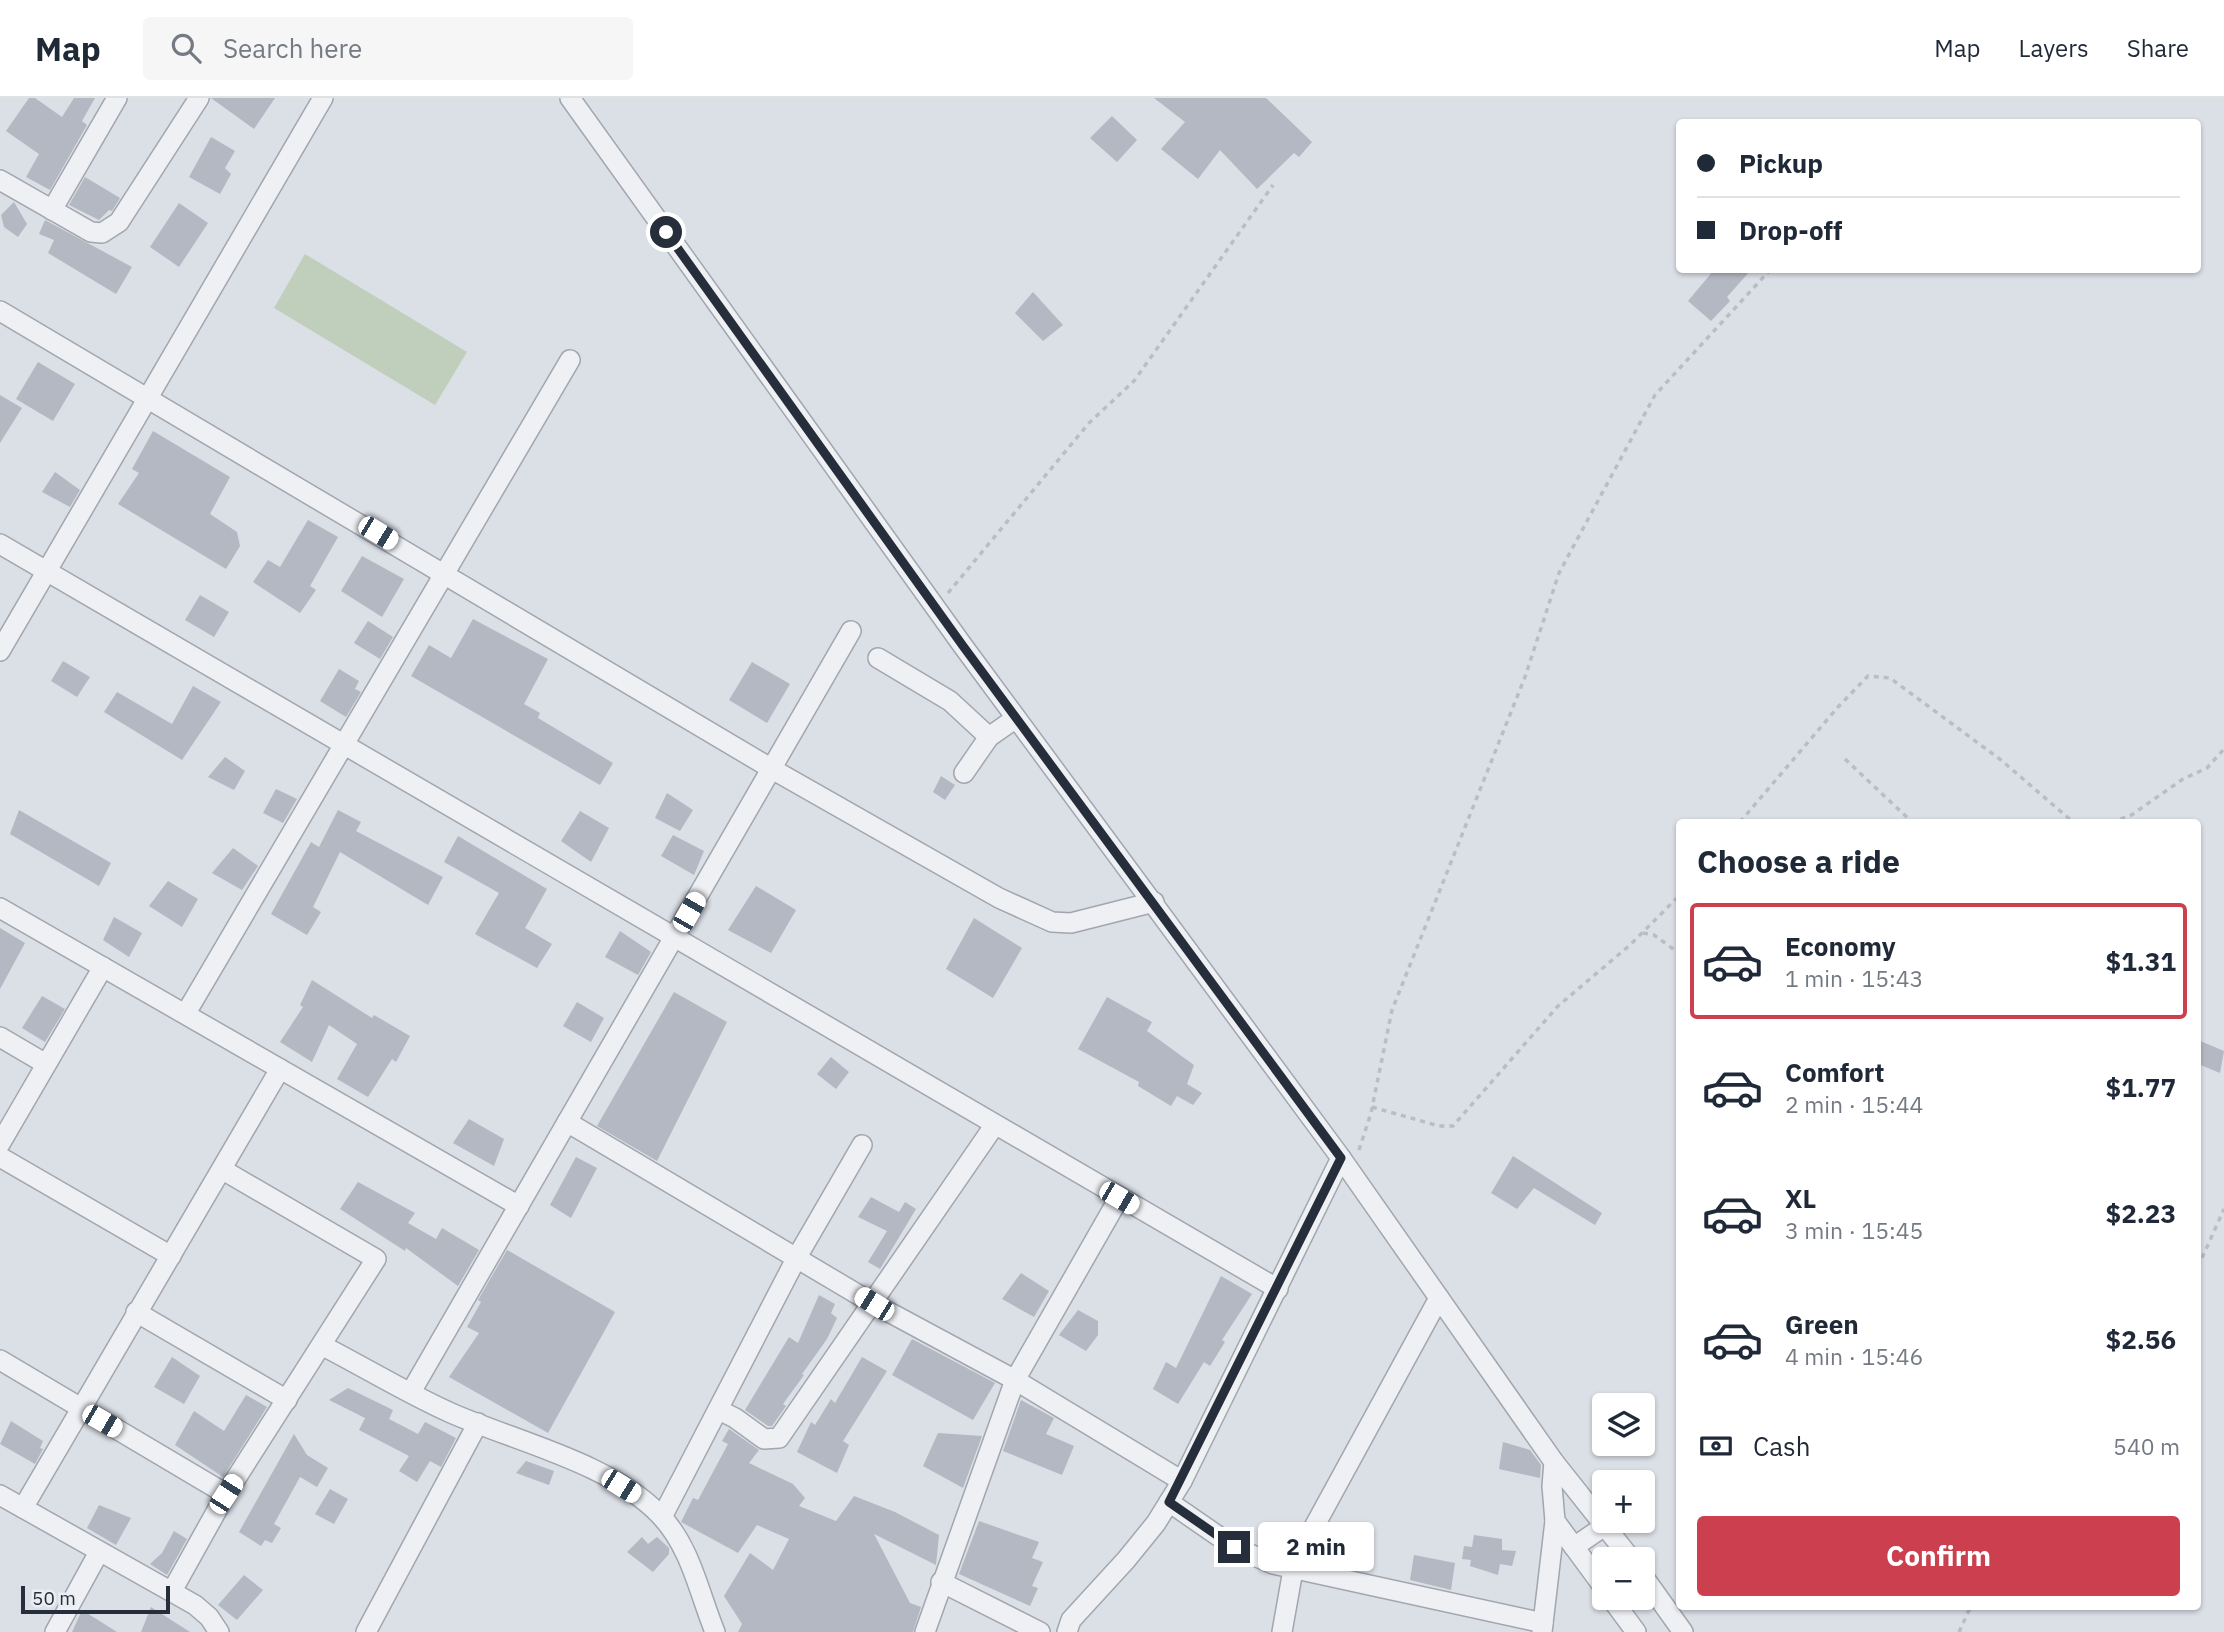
<!DOCTYPE html>
<html lang="en">
<head>
<meta charset="utf-8">
<style>
  :root { --surface:#fff; --page:#f6f6f7; --text:#1f2937; --muted:#747a83; --line:#e0e1e3; --accent:#cc3f4f }
  body { margin:0; font-family:"IBM Plex Sans",sans-serif; background:var(--page); color:var(--text); height:100vh; display:flex; flex-direction:column; font-size:26px; white-space:nowrap }
  * { box-sizing:border-box; margin:0 }
  p { font-size:23px; color:var(--muted) }
  .icon { flex:none; width:38px; height:38px; fill:none; stroke:currentColor; stroke-width:2; stroke-linecap:round; stroke-linejoin:round }
  .map { position:relative; flex:1; overflow:hidden }
  .side { position:absolute; left:1676px; top:721px; width:525px; height:791px; display:flex; flex-direction:column; background:var(--surface); border-radius:7px; box-shadow:0 2px 5px #0004 }
  .side>* { flex:none }
  .banner { position:absolute; left:1676px; top:21px; width:525px; height:154px; border-radius:7px; box-shadow:0 2px 5px #0004; display:grid; align-content:center; height:154px; padding:0 21px; background:var(--surface) }
  .fabs { position:absolute; left:1592px; top:1295px; display:grid; gap:14px }
  .fabs a { display:grid; place-items:center; width:63px; height:63px; border-radius:7px; background:var(--surface); box-shadow:0 2px 5px #0004; font-size:35px }
  .scale { position:absolute; left:21px; bottom:18px; width:149px; box-sizing:border-box; padding-left:7px; border:4px solid #262d3b; border-top:0; font-size:19px; line-height:24px; white-space:nowrap; color:#262d3b; -webkit-text-stroke:5px #eaeef3; paint-order:stroke }
  .end { position:absolute; width:32px; height:32px; margin:-16px; border:9px solid #262d3b; background:#fff; box-shadow:0 0 0 4px #fff }
  .from { border-radius:50% }
  .bubble { position:absolute; height:49px; border-radius:7px; background:var(--surface); box-shadow:0 2px 5px #0004; font-size:23px; font-weight:700; line-height:49px; text-align:center }
  .car { position:absolute; width:21px; height:42px; margin:-21px -10px; border-radius:9px; box-shadow:0 0 5px 2px #0007; background:linear-gradient(#fff 24%,#345 0 40%,#fff 0 76%,#345 0 86%,#fff 0) }
  .banner b { display:flex; align-items:center; gap:24px; height:66px; font-size:26px }
  .banner b+b { border-top:2px solid var(--line) }
  .banner i { width:18px; height:18px; background:var(--text) }
  ul { padding:0; list-style:none }
  li { display:flex; align-items:center; gap:21px; height:116px; margin:0 14px 10px; padding:0 7px; border:4px solid transparent; border-radius:7px }
  li div { flex:1 }
  li b { display:block; font-size:26px }
  li em { font-style:normal; font-weight:700 }
  li.on { border-color:var(--accent) }
  li>.icon { width:63px; height:63px; stroke-width:1.5 }
  h2 { padding:0 21px; font-size:32px; line-height:84px }
  .pay { display:flex; align-items:center; gap:18px; height:77px; padding:0 21px; font-size:26px }
  .pay p { margin-inline-start:auto }
  .action { display:flex; gap:14px; margin-top:auto; padding:14px 21px }
  .action a { flex:1; height:80px; border-radius:7px; background:var(--accent); color:#fff; font-size:28px; font-weight:700; line-height:80px; text-align:center }
  header { display:flex; align-items:center; gap:42px; box-sizing:border-box; height:98px; padding:0 35px; background:var(--surface); border-bottom:2px solid var(--line) }
  header strong { font-size:33px }
  nav { display:flex; gap:38px; margin-inline-start:auto; font-size:24px }
  .search { width:490px; height:63px; background:var(--page); display:flex; align-items:center; gap:18px; box-sizing:border-box; padding:0 24px; border-radius:7px; color:var(--muted); font-size:26px }
  .map>svg:first-child { display:block }
  .green { fill:#c0cfbc }
  .building { fill:#b3b8c2 }
  .lines { fill:none; stroke-linecap:round; stroke-linejoin:round }
  .minor-casing { stroke:#a1a6af; stroke-width:22 }
  .path { stroke:#babdc4; stroke-width:3.5; stroke-dasharray:5 5; stroke-linecap:butt }
  .minor { stroke:#eef0f4; stroke-width:19 }
  .route { stroke:#262d3b; stroke-width:9 }
</style>
</head>
<body>
<header>
<strong>Map</strong>
<div class="search"><svg class="icon" aria-label="search" viewBox="0 0 24 24"><circle cx="10" cy="10" r="6"/><path d="M15 15l6 6"/></svg>Search here</div>
<nav><a>Map</a><a>Layers</a><a>Share</a></nav>
</header>
<div class="map">
<svg width="2224" height="1534" viewBox="0 0 2224 1534">
  <rect width="100%" height="100%" fill="#dbdfe6"/>
  <path class="green" d="M 305,156 L 467,254 L 435,307 L 274,210 Z"/>
  <g class="building">
    <path d="M 29,0 L 35,0 L 62,19 L 74,0 L 95,0 L 82,23 L 87,27 L 50,92 L 26,79 L 39,56 L 6,33 Z"/>
    <path d="M 211,0 L 275,0 L 254,31 Z"/>
    <path d="M 1154,0 L 1266,0 L 1312,44 L 1299,59 L 1294,55 L 1257,91 L 1220,52 L 1198,81 L 1161,51 L 1185,24 Z"/>
    <path d="M 1112,18 L 1137,42 L 1117,64 L 1090,40 Z"/>
    <path d="M 211,39 L 235,53 L 225,70 L 231,76 L 220,96 L 189,79 Z"/>
    <path d="M 85,79 L 120,100 L 112,113 L 109,112 L 99,122 L 69,107 Z"/>
    <path d="M 14,104 L 27,126 L 18,139 L 4,129 L 1,117 Z"/>
    <path d="M 179,105 L 208,125 L 179,169 L 150,149 Z"/>
    <path d="M 45,122 L 132,169 L 116,196 L 48,155 L 54,142 L 39,136 Z"/>
    <path d="M 1714,172 L 1751,172 L 1727,199 L 1730,203 L 1711,223 L 1688,203 Z"/>
    <path d="M 1033,194 L 1063,227 L 1043,243 L 1015,215 Z"/>
    <path d="M 38,264 L 75,286 L 53,323 L 16,301 Z"/>
    <path d="M 0,297 L 22,310 L 0,345 Z"/>
    <path d="M 153,333 L 230,379 L 210,416 L 237,434 L 240,448 L 226,471 L 118,406 L 139,375 L 132,371 Z"/>
    <path d="M 55,374 L 80,392 L 70,409 L 42,394 Z"/>
    <path d="M 308,422 L 338,439 L 310,488 L 316,492 L 300,515 L 253,484 L 268,462 L 280,469 Z"/>
    <path d="M 362,458 L 404,481 L 382,519 L 341,493 Z"/>
    <path d="M 200,497 L 229,514 L 214,539 L 185,522 Z"/>
    <path d="M 473,521 L 548,561 L 524,606 L 540,615 L 538,620 L 613,665 L 600,687 L 411,578 L 429,547 L 451,560 Z"/>
    <path d="M 368,523 L 393,539 L 380,561 L 354,545 Z"/>
    <path d="M 63,563 L 90,579 L 77,599 L 51,583 Z"/>
    <path d="M 752,564 L 790,586 L 767,625 L 729,602 Z"/>
    <path d="M 339,571 L 359,583 L 355,591 L 361,594 L 346,619 L 320,603 Z"/>
    <path d="M 193,588 L 221,604 L 182,662 L 104,614 L 117,594 L 172,626 Z"/>
    <path d="M 225,659 L 245,673 L 234,692 L 208,679 Z"/>
    <path d="M 941,678 L 955,687 L 945,702 L 933,694 Z"/>
    <path d="M 276,691 L 297,701 L 283,725 L 263,715 Z"/>
    <path d="M 667,695 L 693,712 L 680,733 L 655,720 Z"/>
    <path d="M 19,712 L 111,765 L 99,788 L 10,736 Z"/>
    <path d="M 338,712 L 361,724 L 356,733 L 443,779 L 428,807 L 340,754 L 313,809 L 321,814 L 307,837 L 271,816 L 311,744 L 319,749 Z"/>
    <path d="M 580,713 L 609,730 L 591,764 L 561,743 Z"/>
    <path d="M 673,737 L 704,753 L 694,777 L 661,758 Z"/>
    <path d="M 458,738 L 547,791 L 525,830 L 552,846 L 537,870 L 475,836 L 499,795 L 444,764 Z"/>
    <path d="M 233,750 L 258,768 L 242,792 L 212,775 Z"/>
    <path d="M 168,783 L 198,801 L 182,829 L 149,808 Z"/>
    <path d="M 756,788 L 796,812 L 771,855 L 728,832 Z"/>
    <path d="M 114,819 L 142,835 L 129,859 L 103,842 Z"/>
    <path d="M 974,820 L 1022,850 L 993,900 L 946,871 Z"/>
    <path d="M 0,830 L 25,845 L 0,891 Z"/>
    <path d="M 620,833 L 651,854 L 638,877 L 605,859 Z"/>
    <path d="M 312,882 L 372,920 L 374,917 L 410,938 L 396,964 L 392,961 L 368,999 L 337,981 L 357,946 L 329,927 L 312,964 L 280,944 L 303,909 L 300,907 Z"/>
    <path d="M 674,894 L 727,924 L 657,1063 L 597,1028 Z"/>
    <path d="M 42,898 L 65,911 L 45,944 L 22,930 Z"/>
    <path d="M 1107,899 L 1152,924 L 1147,933 L 1194,967 L 1187,986 L 1202,995 L 1193,1007 L 1177,998 L 1171,1008 L 1138,988 L 1139,984 L 1078,951 Z"/>
    <path d="M 577,904 L 604,920 L 591,944 L 563,928 Z"/>
    <path d="M 2198,942 L 2224,953 L 2220,975 L 2198,966 Z"/>
    <path d="M 831,959 L 849,974 L 836,991 L 817,976 Z"/>
    <path d="M 469,1021 L 504,1041 L 494,1068 L 453,1045 Z"/>
    <path d="M 1513,1058 L 1602,1115 L 1595,1127 L 1534,1090 L 1517,1111 L 1491,1095 Z"/>
    <path d="M 576,1059 L 597,1070 L 571,1120 L 550,1107 Z"/>
    <path d="M 358,1084 L 415,1115 L 408,1125 L 436,1141 L 442,1130 L 479,1152 L 458,1188 L 406,1150 L 405,1153 L 340,1111 Z"/>
    <path d="M 871,1099 L 899,1114 L 905,1104 L 916,1111 L 880,1171 L 868,1164 L 887,1133 L 858,1119 Z"/>
    <path d="M 507,1152 L 615,1214 L 548,1335 L 449,1279 L 479,1235 L 467,1229 L 481,1204 L 478,1202 Z"/>
    <path d="M 1021,1175 L 1049,1193 L 1034,1219 L 1002,1201 Z"/>
    <path d="M 1221,1178 L 1252,1196 L 1222,1242 L 1225,1244 L 1210,1268 L 1204,1264 L 1178,1306 L 1153,1291 L 1166,1264 L 1176,1270 Z"/>
    <path d="M 819,1197 L 835,1206 L 831,1215 L 837,1220 L 827,1241 L 802,1276 L 804,1277 L 783,1306 L 786,1308 L 772,1328 L 768,1328 L 745,1312 L 789,1239 L 798,1245 Z"/>
    <path d="M 1078,1212 L 1098,1223 L 1098,1237 L 1086,1253 L 1059,1237 Z"/>
    <path d="M 912,1241 L 995,1285 L 973,1322 L 892,1277 Z"/>
    <path d="M 172,1259 L 200,1278 L 184,1306 L 154,1289 Z"/>
    <path d="M 862,1259 L 887,1273 L 843,1343 L 849,1347 L 837,1375 L 797,1354 L 811,1324 L 815,1327 L 831,1301 L 835,1305 Z"/>
    <path d="M 348,1290 L 393,1312 L 389,1321 L 418,1336 L 425,1324 L 456,1340 L 441,1369 L 430,1363 L 417,1384 L 399,1373 L 409,1358 L 359,1332 L 365,1320 L 329,1302 Z"/>
    <path d="M 246,1297 L 267,1309 L 223,1379 L 175,1347 L 194,1313 L 224,1333 Z"/>
    <path d="M 1021,1302 L 1054,1320 L 1046,1336 L 1074,1348 L 1062,1377 L 1003,1353 Z"/>
    <path d="M 11,1323 L 43,1343 L 40,1350 L 43,1351 L 35,1366 L 0,1346 Z"/>
    <path d="M 729,1331 L 759,1352 L 749,1365 L 793,1386 L 805,1400 L 799,1408 L 836,1423 L 854,1398 L 895,1414 L 939,1437 L 936,1467 L 874,1436 L 910,1505 L 921,1509 L 913,1534 L 738,1534 L 742,1526 L 724,1498 L 750,1455 L 773,1472 L 789,1441 L 757,1427 L 738,1455 L 681,1424 L 693,1400 L 698,1402 L 728,1346 L 722,1343 Z"/>
    <path d="M 938,1335 L 982,1338 L 963,1390 L 923,1368 Z"/>
    <path d="M 294,1336 L 307,1357 L 328,1370 L 317,1389 L 300,1379 L 274,1426 L 281,1430 L 272,1445 L 265,1442 L 261,1448 L 239,1434 Z"/>
    <path d="M 1503,1344 L 1530,1352 L 1541,1367 L 1540,1380 L 1499,1371 Z"/>
    <path d="M 526,1363 L 554,1373 L 549,1387 L 516,1375 Z"/>
    <path d="M 330,1391 L 348,1401 L 334,1426 L 315,1416 Z"/>
    <path d="M 99,1407 L 131,1420 L 116,1447 L 87,1430 Z"/>
    <path d="M 979,1423 L 1039,1444 L 1032,1460 L 1043,1464 L 1032,1488 L 1038,1490 L 1030,1508 L 959,1476 Z"/>
    <path d="M 174,1433 L 187,1441 L 167,1477 L 150,1466 L 162,1455 Z"/>
    <path d="M 1474,1437 L 1502,1441 L 1502,1452 L 1516,1453 L 1512,1468 L 1500,1466 L 1498,1477 L 1470,1468 L 1471,1462 L 1462,1461 L 1464,1448 L 1472,1449 Z"/>
    <path d="M 642,1439 L 648,1446 L 657,1439 L 669,1450 L 669,1456 L 653,1474 L 627,1454 Z"/>
    <path d="M 1414,1457 L 1455,1465 L 1451,1492 L 1410,1482 Z"/>
    <path d="M 244,1477 L 263,1492 L 237,1522 L 218,1507 Z"/>
    <path d="M 151,1509 L 190,1534 L 141,1534 Z"/>
    <path d="M 82,1512 L 117,1534 L 72,1534 Z"/>
  </g>
  <g class="lines">
    <defs>
      <g id="minor">
        <path d="M 570,0 L 963,548 L 1341,1060 L 1554,1364 L 1631,1461"/>
        <path d="M 0,82 L 91,134 L 102,135 L 119,124 L 199,0"/>
        <path d="M 52,112 L 117,0"/>
        <path d="M 0,213 L 772,671 L 999,800 L 1052,824 L 1071,825 L 1154,804"/>
        <path d="M 0,446 C 428,691 850,946 1278,1191"/>
        <path d="M 0,553 L 323,0"/>
        <path d="M 878,560 L 950,603 L 989,639"/>
        <path d="M 964,675 L 989,639 L 1016,620"/>
        <path d="M 0,810 L 519,1108"/>
        <path d="M 186,915 L 570,262"/>
        <path d="M 0,939 L 46,966"/>
        <path d="M 567,1024 L 874,1206 L 1015,1282 L 1182,1383"/>
        <path d="M 0,1046 L 103,869"/>
        <path d="M 0,1059 L 171,1158"/>
        <path d="M 136,1214 L 287,1302"/>
        <path d="M 323,1248 C 366,1270 408,1296 451,1315 C 517,1344 611,1365 661,1418 C 691,1450 699,1495 715,1534"/>
        <path d="M 0,1262 L 226,1396"/>
        <path d="M 411,1294 L 851,533"/>
        <path d="M 719,1312 L 735,1320 L 764,1341 L 779,1340 L 994,1028"/>
        <path d="M 1554,1364 L 1552,1388 L 1555,1423 L 1605,1491"/>
        <path d="M 0,1397 L 195,1507 L 209,1519 L 219,1534"/>
        <path d="M 1169,1404 L 1234,1449 L 1273,1466 L 1543,1525"/>
        <path d="M 23,1410 L 280,971"/>
        <path d="M 662,1419 L 797,1159 L 862,1047"/>
        <path d="M 1574,1449 L 1606,1427"/>
        <path d="M 1643,1478 L 1683,1534"/>
        <path d="M 941,1484 L 1040,1534"/>
        <path d="M 172,1493 L 226,1396 L 376,1161 L 223,1072"/>
        <path d="M 1611,1500 L 1636,1534"/>
        <path d="M 55,1534 L 99,1454"/>
        <path d="M 366,1534 L 478,1325"/>
        <path d="M 925,1534 L 1015,1282 L 1119,1100"/>
        <path d="M 1067,1534 L 1071,1522 L 1126,1462 L 1156,1425 L 1182,1383 L 1341,1060"/>
        <path d="M 1282,1534 L 1293,1472 L 1302,1451 L 1439,1200"/>
        <path d="M 1542,1534 L 1555,1423"/>
      </g>
    </defs>
    <use href="#minor" class="minor-casing"/>
    <g class="path">
      <path d="M 948,495 L 1089,325 L 1134,283 L 1273,87"/>
      <path d="M 1845,661 L 1912,724"/>
      <path d="M 1740,724 L 1838,609 L 1868,578 L 1890,580 L 2001,662 L 2073,724"/>
      <path d="M 2111,724 L 2130,718 L 2183,681 L 2207,670 L 2224,651"/>
      <path d="M 1643,835 L 1654,837 L 1680,856"/>
      <path d="M 1372,1009 L 1439,1028 L 1453,1028 L 1558,908 L 1630,847 L 1680,797"/>
      <path d="M 1359,1052 L 1371,1015 L 1392,912 L 1525,579 L 1559,475 L 1655,297 L 1770,172"/>
      <path d="M 2198,1169 L 2224,1111"/>
      <path d="M 1959,1534 L 1971,1508"/>
    </g>
    <use href="#minor" class="minor"/>
  </g>
  <g class="lines">
    <path class="route" d="M 666,134 L 963,548 L 1341,1060 L 1169,1404 L 1234,1449"/>
  </g>
</svg>
<div class="fabs">
<a><svg class="icon" aria-label="layers" viewBox="0 0 24 24"><path d="M12 4l9 5-9 5-9-5zM3 14l9 5 9-5"/></svg></a>
<a>+</a>
<a>−</a>
</div>
<div class="scale">50 m</div>
<i class="end from" style="left:666px;top:134px"></i>
<i class="end" style="left:1234px;top:1449px"></i>
<div class="bubble" style="left:1258px;top:1424px;width:116px">2 min</div>
<i class="car" style="left:378px;top:435px;rotate:121deg"></i>
<i class="car" style="left:689px;top:814px;rotate:30deg"></i>
<i class="car" style="left:1119px;top:1100px;rotate:120deg"></i>
<i class="car" style="left:874px;top:1206px;rotate:302deg"></i>
<i class="car" style="left:102px;top:1323px;rotate:120deg"></i>
<i class="car" style="left:621px;top:1388px;rotate:122deg"></i>
<i class="car" style="left:226px;top:1396px;rotate:33deg"></i>
<div class="banner">
<b><i class="from"></i>Pickup</b>
<b><i></i>Drop-off</b>
</div>
<section class="side">
<h2>Choose a ride</h2>
<ul>
<li class="on"><svg class="icon" aria-label="car" viewBox="0 0 24 24"><path d="M5 17H2v-5l4-1 3-4h7l3 4 3 1v5h-3M9 17h6M6 11h13"/><circle cx="7" cy="17" r="2"/><circle cx="17" cy="17" r="2"/></svg><div><b>Economy</b><p>1 min · 15:43</p></div><em>$1.31</em></li>
<li><svg class="icon" aria-label="car" viewBox="0 0 24 24"><path d="M5 17H2v-5l4-1 3-4h7l3 4 3 1v5h-3M9 17h6M6 11h13"/><circle cx="7" cy="17" r="2"/><circle cx="17" cy="17" r="2"/></svg><div><b>Comfort</b><p>2 min · 15:44</p></div><em>$1.77</em></li>
<li><svg class="icon" aria-label="car" viewBox="0 0 24 24"><path d="M5 17H2v-5l4-1 3-4h7l3 4 3 1v5h-3M9 17h6M6 11h13"/><circle cx="7" cy="17" r="2"/><circle cx="17" cy="17" r="2"/></svg><div><b>XL</b><p>3 min · 15:45</p></div><em>$2.23</em></li>
<li><svg class="icon" aria-label="car" viewBox="0 0 24 24"><path d="M5 17H2v-5l4-1 3-4h7l3 4 3 1v5h-3M9 17h6M6 11h13"/><circle cx="7" cy="17" r="2"/><circle cx="17" cy="17" r="2"/></svg><div><b>Green</b><p>4 min · 15:46</p></div><em>$2.56</em></li>
</ul>
<div class="pay"><svg class="icon" aria-label="cash" viewBox="0 0 24 24"><path d="M3 7h18v10H3z"/><circle cx="12" cy="12" r="2"/></svg>Cash<p>540 m</p></div>
<div class="action"><a>Confirm</a></div>
</section>
</div>
</body>
</html>
